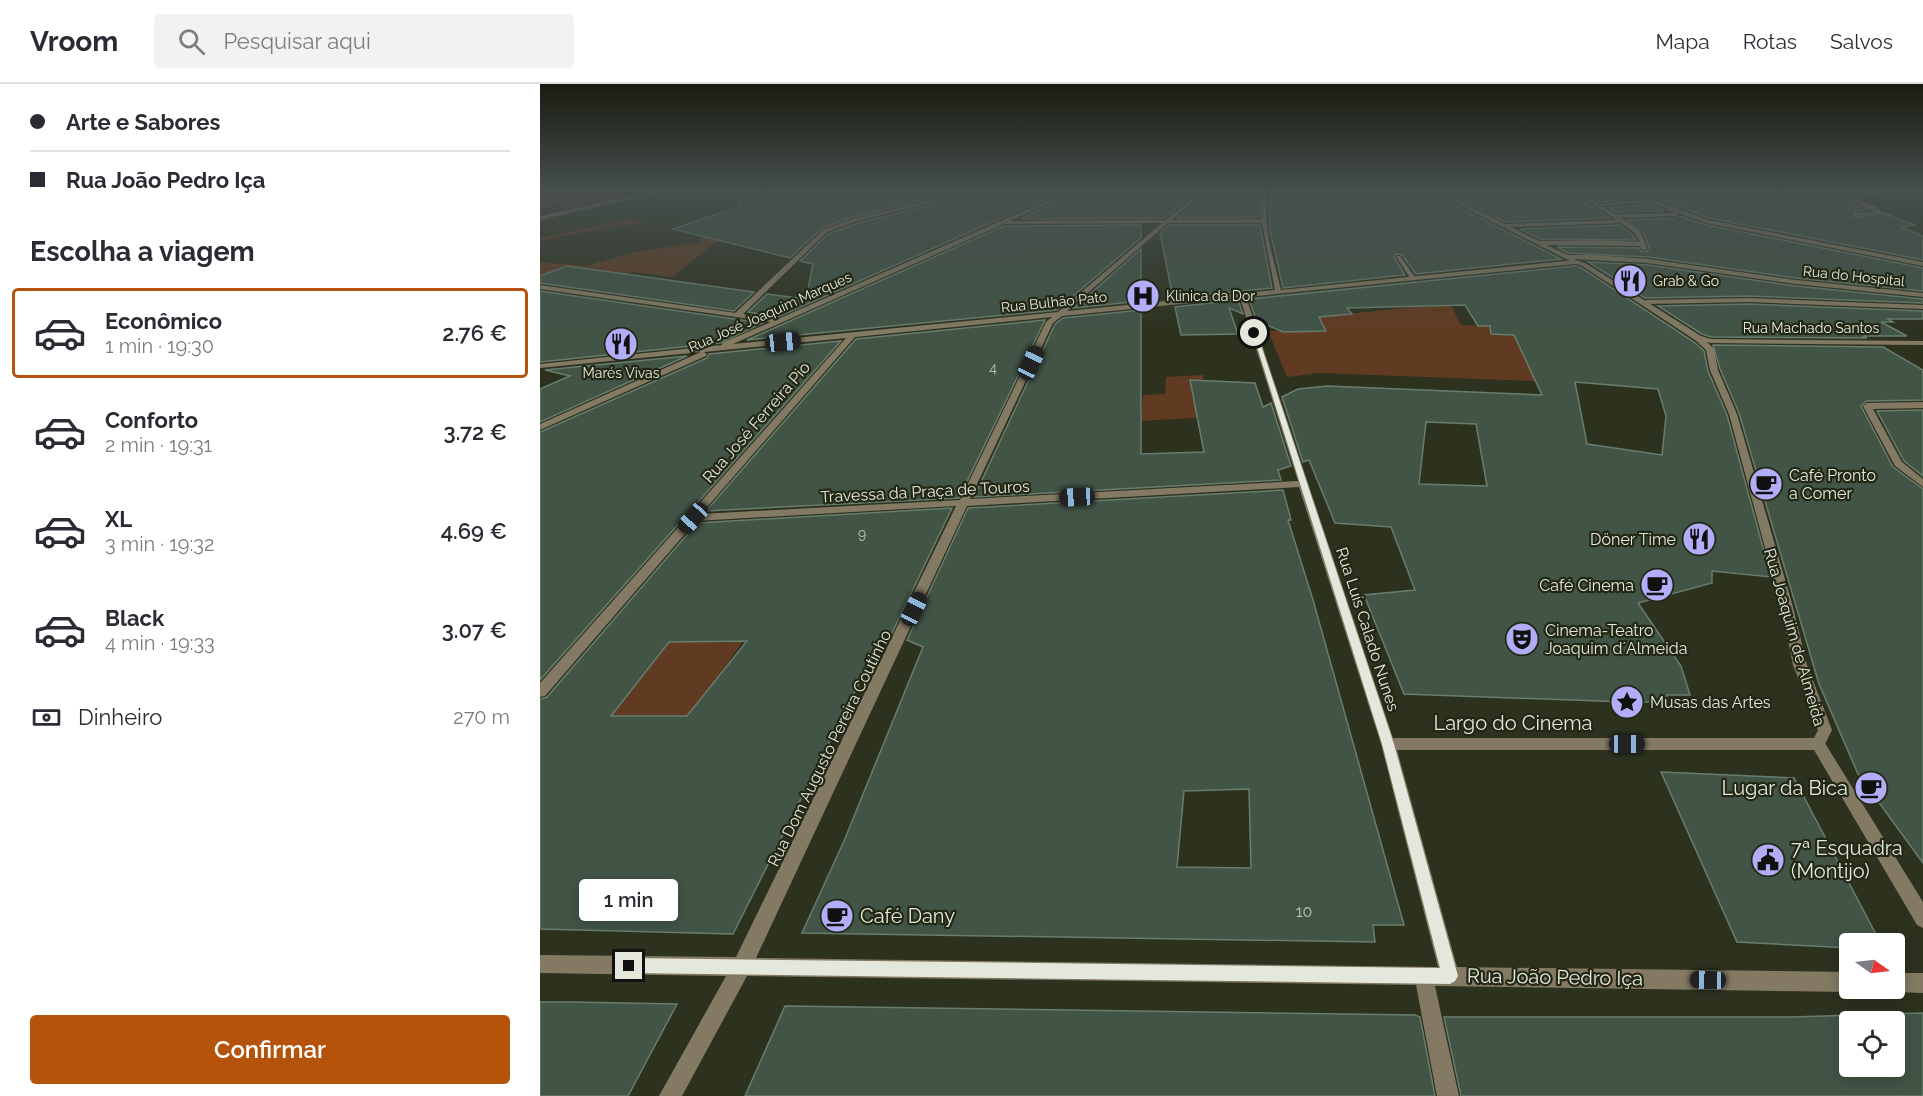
<!DOCTYPE html>
<html lang="pt">
<head>
<meta charset="utf-8">
<style>
  :root { --surface:#fff; --page:#f2f2f3; --text:#2b2b33; --muted:#7c7c81; --line:#e1e1e2; --accent:#b45309 }
  body { margin:0; font-family:Raleway,sans-serif; background:var(--page); color:var(--text); height:100vh; display:flex; flex-direction:column; font-size:22px; white-space:nowrap }
  * { box-sizing:border-box; margin:0 }
  p { font-size:20px; color:var(--muted) }
  .icon { flex:none; width:33px; height:33px; fill:none; stroke:currentColor; stroke-width:2; stroke-linecap:round; stroke-linejoin:round }
  .map { position:relative; flex:1; overflow:hidden }
  .panel { display:flex; flex-direction:column; background:var(--surface); width:540px }
  .panel>* { flex:none }
  .banner { display:grid; align-content:center; height:132px; padding:0 30px; background:var(--surface) }
  .needle { width:39px; rotate:104deg }
  .controls { position:absolute; left:1299px; top:849px; display:grid; gap:12px }
  .controls a { display:grid; place-items:center; width:66px; height:66px; border-radius:6px; background:var(--surface); box-shadow:0 3px 15px #0003; font-size:30px }
  .end { position:absolute; width:27px; height:27px; margin:-14px; border:8px solid #e4e8dc; background:#111; box-shadow:0 0 0 3px #111 }
  .from { border-radius:50% }
  .bubble { position:absolute; height:42px; border-radius:6px; background:var(--surface); box-shadow:0 3px 15px #0003; font-size:20px; font-weight:600; line-height:42px; text-align:center }
  .car { position:absolute; width:18px; height:36px; margin:-18px -9px; border-radius:8px; box-shadow:0 0 4px 2px #0007; background:linear-gradient(#222 24%,#8ab4d8 0 40%,#222 0 76%,#8ab4d8 0 86%,#222 0) }
  .banner b { display:flex; align-items:center; gap:21px; height:57px; font-size:22px }
  .banner b+b { border-top:2px solid var(--line) }
  .banner i { width:15px; height:15px; background:var(--text) }
  ul { padding:0; list-style:none }
  li { display:flex; align-items:center; gap:18px; height:90px; margin:0 12px 9px; padding:0 18px; border:3px solid transparent; border-radius:6px }
  li div { flex:1 }
  li b { display:block; font-size:22px }
  li em { font-style:normal; font-weight:600 }
  li.on { border-color:var(--accent) }
  li>.icon { width:54px; height:54px; stroke-width:1.5 }
  h2 { padding:0 30px; font-size:27px; line-height:72px }
  .pay { display:flex; align-items:center; gap:15px; height:66px; padding:0 30px; font-size:22px }
  .pay p { margin-inline-start:auto }
  .button { display:flex; gap:12px; margin-top:auto; padding:12px 30px }
  .button a { flex:1; height:69px; border-radius:6px; background:var(--accent); color:#fff; font-size:24px; font-weight:600; line-height:69px; text-align:center }
  header { display:flex; align-items:center; gap:36px; box-sizing:border-box; height:84px; padding:0 30px; background:var(--surface); border-bottom:2px solid var(--line) }
  header strong { font-size:28px }
  nav { display:flex; gap:33px; margin-inline-start:auto; font-size:21px }
  .search { width:420px; height:54px; background:var(--page); display:flex; align-items:center; gap:15px; box-sizing:border-box; padding:0 21px; border-radius:6px; color:var(--muted); font-size:22px }
  main { display:flex; flex:1; min-height:0 }
  .map>svg:first-child { display:block }
  .green { fill:#603b21 }
  .building { fill:#415446; stroke:#697d6e; stroke-width:1.5; fill-rule:evenodd }
  .lines { fill:none; stroke-linecap:round; stroke-linejoin:round }
  .service { fill:#847a63; fill-rule:evenodd }
  .pedestrian { fill:#847a63; fill-rule:evenodd }
  .minor { fill:#847a63; fill-rule:evenodd }
  .route { fill:#e4e8dc }
  .labels { text-anchor:middle; stroke-width:4.5; stroke-linejoin:round; paint-order:stroke }
  .far-street-label { font-size:14px; fill:#e4e8dc; stroke:#232815 }
  .far-poi-label { font-size:14px; fill:#e4e8dc; stroke:#232815; text-anchor:start }
  .number-label { font-size:14px; fill:#bbc3b6 }
  .street-label { font-size:16px; fill:#e4e8dc; stroke:#232815 }
  .poi-label { font-size:16px; fill:#e4e8dc; stroke:#232815; text-anchor:start }
  .near-number-label { font-size:16px; fill:#bbc3b6 }
  .near-street-label { font-size:20px; fill:#e4e8dc; stroke:#232815 }
  .near-poi-label { font-size:20px; fill:#e4e8dc; stroke:#232815; text-anchor:start }
</style>
</head>
<body>
<header>
<strong>Vroom</strong>
<div class="search"><svg class="icon" aria-label="search" viewBox="0 0 24 24"><circle cx="10" cy="10" r="6"/><path d="M15 15l6 6"/></svg>Pesquisar aqui</div>
<nav><a>Mapa</a><a>Rotas</a><a>Salvos</a></nav>
</header>
<main>
<section class="panel">
<div class="banner">
<b><i class="from"></i>Arte e Sabores</b>
<b><i></i>Rua João Pedro Iça</b>
</div>
<h2>Escolha a viagem</h2>
<ul>
<li class="on"><svg class="icon" aria-label="car" viewBox="0 0 24 24"><path d="M5 17H2v-5l4-1 3-4h7l3 4 3 1v5h-3M9 17h6M6 11h13"/><circle cx="7" cy="17" r="2"/><circle cx="17" cy="17" r="2"/></svg><div><b>Econômico</b><p>1 min · 19:30</p></div><em>2.76 €</em></li>
<li><svg class="icon" aria-label="car" viewBox="0 0 24 24"><path d="M5 17H2v-5l4-1 3-4h7l3 4 3 1v5h-3M9 17h6M6 11h13"/><circle cx="7" cy="17" r="2"/><circle cx="17" cy="17" r="2"/></svg><div><b>Conforto</b><p>2 min · 19:31</p></div><em>3.72 €</em></li>
<li><svg class="icon" aria-label="car" viewBox="0 0 24 24"><path d="M5 17H2v-5l4-1 3-4h7l3 4 3 1v5h-3M9 17h6M6 11h13"/><circle cx="7" cy="17" r="2"/><circle cx="17" cy="17" r="2"/></svg><div><b>XL</b><p>3 min · 19:32</p></div><em>4.69 €</em></li>
<li><svg class="icon" aria-label="car" viewBox="0 0 24 24"><path d="M5 17H2v-5l4-1 3-4h7l3 4 3 1v5h-3M9 17h6M6 11h13"/><circle cx="7" cy="17" r="2"/><circle cx="17" cy="17" r="2"/></svg><div><b>Black</b><p>4 min · 19:33</p></div><em>3.07 €</em></li>
</ul>
<div class="pay"><svg class="icon" aria-label="cash" viewBox="0 0 24 24"><path d="M3 7h18v10H3z"/><circle cx="12" cy="12" r="2"/></svg>Dinheiro<p>270 m</p></div>
<div class="button"><a>Confirmar</a></div>
</section>
<div class="map">
<svg width="1383" height="1012" viewBox="0 0 1383 1012">
  <rect width="100%" height="100%" fill="#2d321f"/>
  <g class="green">
    <path d="M 57,106 L 119,106 L 31,126 L 19,121 L 0,124 L 0,114 Z"/>
    <path d="M 394,106 L 415,106 L 366,123 L 295,141 L 273,152 L 176,158 L 132,193 L 93,188 L 50,204 L 27,182 L 0,192 L 0,178 L 46,182 L 94,168 L 160,158 L 160,155 L 163,153 L 222,136 Z"/>
    <path d="M 92,134 L 105,140 L 80,141 L 0,157 L 0,154 Z"/>
    <path d="M 911,221 L 921,241 L 965,242 L 1051,250 L 996,297 L 780,289 L 747,293 L 728,247 L 785,247 L 779,233 L 874,223 Z"/>
    <path d="M 663,291 L 665,308 L 653,309 L 655,320 L 672,333 L 601,337 L 603,311 L 625,310 L 626,293 Z"/>
    <path d="M 180,527 L 223,528 L 151,632 L 49,662 L 129,558 L 158,558 Z"/>
  </g>
  <g class="building">
    <path d="M 196,106 L 411,106 L 391,114 L 312,133 L 282,144 L 250,174 L 133,145 L 200,122 Z"/>
    <path d="M 427,106 L 525,106 L 238,233 L 208,228 L 227,210 L 266,215 L 273,180 L 260,177 L 288,150 L 318,139 L 397,120 Z"/>
    <path d="M 540,106 L 657,106 L 625,134 L 481,135 Z"/>
    <path d="M 668,106 L 722,106 L 720,133 L 638,134 Z"/>
    <path d="M 731,106 L 908,106 L 916,122 L 1021,175 L 876,190 L 862,171 L 856,170 L 854,173 L 865,191 L 743,204 L 729,142 Z"/>
    <path d="M 918,106 L 1025,106 L 1070,134 L 965,138 L 923,116 Z"/>
    <path d="M 1038,106 L 1084,106 L 1097,114 L 1061,118 Z"/>
    <path d="M 1098,106 L 1286,106 L 1288,107 L 1108,111 Z"/>
    <path d="M 1300,113 L 1326,126 L 1316,127 L 1313,134 L 1344,129 L 1375,141 L 1362,143 L 1383,152 L 1383,176 L 1169,134 L 1124,117 Z"/>
    <path d="M 1110,120 L 1125,127 L 1077,128 L 1069,124 Z"/>
    <path d="M 1139,132 L 1167,141 L 1383,184 L 1383,207 L 1256,194 L 1108,173 L 1028,169 L 1017,163 L 1099,164 L 1101,168 L 1107,167 L 1109,164 L 1105,152 L 1088,136 L 1136,134 Z"/>
    <path d="M 601,141 L 601,154 L 517,226 L 207,256 L 464,142 Z"/>
    <path d="M 629,141 L 720,141 L 732,204 L 633,214 L 620,149 Z"/>
    <path d="M 1080,141 L 1093,151 L 1096,156 L 1000,155 L 980,145 Z"/>
    <path d="M 601,165 L 601,217 L 534,224 Z"/>
    <path d="M 1048,178 L 1108,181 L 1256,202 L 1383,215 L 1383,219 L 1209,212 L 1105,214 Z"/>
    <path d="M 27,182 L 214,208 L 194,227 L 0,199 L 0,192 Z"/>
    <path d="M 1035,182 L 1040,183 L 1154,258 L 1164,267 L 1168,287 L 1187,331 L 1231,493 L 1172,487 L 1172,499 L 1098,519 L 1141,582 L 1150,611 L 1127,611 L 1126,618 L 1087,618 L 864,610 L 824,511 L 875,506 L 851,443 L 795,439 L 769,376 L 763,378 L 742,313 L 758,305 L 787,302 L 1002,311 L 974,251 L 951,250 L 950,242 L 938,242 L 925,221 L 807,224 L 812,230 L 779,233 L 786,247 L 743,248 L 716,236 L 709,215 ZM 1035,298 L 1118,305 L 1126,332 L 1122,371 L 1047,360 ZM 886,338 L 936,340 L 947,402 L 879,400 Z"/>
    <path d="M 0,207 L 223,239 L 180,259 L 0,278 Z"/>
    <path d="M 698,216 L 703,230 L 689,224 L 698,250 L 641,251 L 635,223 Z"/>
    <path d="M 1209,220 L 1383,227 L 1383,235 L 1348,235 L 1353,238 L 1341,238 L 1367,252 L 1323,252 L 1327,254 L 1171,253 L 1162,250 L 1118,222 Z"/>
    <path d="M 601,226 L 601,370 L 664,368 L 650,296 L 715,299 L 723,323 L 731,319 L 751,382 L 738,386 L 741,396 L 434,413 L 515,240 L 523,234 Z"/>
    <path d="M 505,236 L 419,414 L 166,427 L 316,255 Z"/>
    <path d="M 301,257 L 0,596 L 0,348 L 167,274 L 169,270 Z"/>
    <path d="M 1173,261 L 1343,263 L 1383,286 L 1383,316 L 1327,317 L 1321,322 L 1353,383 L 1383,405 L 1383,779 L 1318,690 L 1279,600 L 1199,329 L 1180,285 Z"/>
    <path d="M 147,272 L 0,338 L 0,305 L 30,292 L 5,286 Z"/>
    <path d="M 1383,326 L 1383,392 L 1364,377 L 1337,327 Z"/>
    <path d="M 743,406 L 751,436 L 748,436 L 773,516 L 864,841 L 833,841 L 835,858 L 262,849 L 304,757 L 383,563 L 367,556 L 428,424 ZM 709,705 L 711,784 L 637,783 L 644,707 Z"/>
    <path d="M 412,424 L 352,549 L 346,546 L 193,850 L 0,845 L 0,615 L 7,613 L 157,439 ZM 207,557 L 147,632 L 71,632 L 129,558 Z"/>
    <path d="M 1121,688 L 1254,694 L 1341,860 L 1310,860 L 1310,864 L 1197,858 Z"/>
    <path d="M 0,918 L 31,918 L 137,920 L 88,1012 L 0,1012 Z"/>
    <path d="M 245,922 L 875,931 L 880,933 L 895,1012 L 205,1012 Z"/>
    <path d="M 1383,929 L 1383,1012 L 921,1012 L 904,933 L 1251,933 ZM 1310,938 L 1354,938 L 1354,982 L 1310,982 Z"/>
  </g>
  <g class="lines">
    <g class="service">
      <path d="M 418,106 L 425,106 L 396,118 L 317,137 L 287,148 L 200,233 L 193,231 L 283,146 L 313,135 L 392,116 Z"/>
      <path d="M 856,172 L 860,172 L 875,193 L 874,194 L 870,194 Z"/>
    </g>
    <g class="pedestrian">
      <path d="M 910,106 L 915,106 L 921,118 L 965,140 L 1076,136 L 1072,132 L 1077,131 C 1092,142 1103,146 1107,165 L 1102,166 L 1100,162 L 1006,161 L 1028,171 L 1055,171 L 1108,175 L 1256,196 L 1383,209 L 1383,213 L 1256,200 L 1108,179 L 1034,175 L 1037,177 L 1034,179 L 917,120 ZM 1081,139 L 1095,149 L 1100,158 L 1057,156 L 999,157 L 971,143 Z"/>
      <path d="M 1027,106 L 1033,106 L 1060,120 L 1055,121 Z"/>
      <path d="M 1302,110 L 1337,123 L 1342,129 L 1314,132 L 1316,129 L 1335,128 L 1302,112 Z"/>
      <path d="M 1209,214 L 1383,221 L 1383,225 L 1209,218 L 1106,220 L 1103,218 L 1106,216 Z"/>
      <path d="M 1155,252 L 1161,252 L 1174,265 L 1178,286 L 1197,330 L 1253,523 L 1267,581 L 1292,646 L 1283,664 L 1278,666 L 1273,664 L 1271,660 L 1278,646 L 1253,581 L 1241,523 L 1189,330 L 1170,286 L 1166,266 L 1155,256 Z"/>
      <path d="M 1383,318 L 1383,324 L 1333,325 L 1362,378 L 1383,395 L 1383,403 L 1355,382 L 1323,322 L 1327,319 Z"/>
    </g>
    <g class="minor">
      <path d="M 120,106 L 130,106 L 0,136 L 0,132 Z"/>
      <path d="M 531,106 L 538,106 L 470,137 L 626,136 L 661,106 L 666,106 L 632,136 L 722,135 L 722,114 L 724,106 L 729,106 C 720,135 734,176 741,206 L 1035,176 L 1045,179 L 1161,252 L 1171,255 L 1383,257 L 1383,261 L 1171,259 L 1155,256 L 1041,181 L 1035,180 L 706,213 L 853,654 L 1278,654 L 1283,656 L 1383,818 L 1383,844 L 1377,841 L 1274,666 L 857,666 L 917,883 L 1310,888 L 1310,904 L 1317,905 L 1310,908 L 895,902 L 919,1012 L 897,1012 L 876,901 L 207,892 L 142,1012 L 119,1012 L 186,892 L 0,889 L 0,871 L 196,873 L 416,422 L 156,437 L 5,612 L 0,613 L 0,599 L 306,254 L 164,268 L 167,270 L 166,272 L 0,346 L 0,340 L 161,268 L 0,284 L 0,280 L 182,261 L 182,259 L 231,238 L 0,205 L 0,201 L 238,235 ZM 622,139 L 518,228 L 193,260 L 464,140 ZM 628,139 L 722,139 L 735,206 L 527,227 ZM 700,214 L 758,397 L 430,415 L 513,239 L 522,232 ZM 512,233 L 506,238 L 420,416 L 161,430 L 315,253 ZM 759,403 L 841,660 L 898,883 L 216,874 L 427,422 Z"/>
      <path d="M 1086,106 L 1092,106 L 1108,113 L 1383,107 L 1383,109 L 1112,115 L 1168,136 L 1383,178 L 1383,182 L 1167,139 L 1138,129 L 1136,132 L 1075,134 L 1052,121 L 1105,116 ZM 1110,118 L 1136,129 L 1076,130 L 1061,122 Z"/>
      <path d="M 1354,889 L 1383,889 L 1383,909 L 1354,908 L 1347,905 L 1354,904 Z"/>
    </g>
  </g>
  <linearGradient id="sky" x2="0" y2="1"><stop stop-color="#191c11"/><stop offset="0.43" stop-color="#464f4d"/><stop offset="1" stop-color="#464f4d" stop-opacity="0"/></linearGradient>
  <rect width="1383" height="248" fill="url(#sky)"/>
  <path class="route" d="M 712,247 L 717,249 L 854,660 L 918,892 L 915,897 L 910,900 L 89,889 L 84,887 L 82,882 L 84,876 L 89,874 L 900,884 L 842,660 Z"/>
  <defs>
    <symbol id="restaurant-disc" viewBox="-11 -11 22 22"><circle r="9.5" fill="#b2adf9" stroke="#232815"/><path d="M-5-6h1v4h1v-4h1v4h1v-4h1v5L-1.5 .5V6h-2V.5L-5-1ZM5-6V6H3V1.5H1.5Q1.5-4 5-6Z" fill="#111"/></symbol>
    <symbol id="hospital-disc" viewBox="-11 -11 22 22"><circle r="9.5" fill="#b2adf9" stroke="#232815"/><path d="M-5-5h3v3.5h4V-5h3V5h-3V1.5h-4V5h-3Z" fill="#111"/></symbol>
    <symbol id="cafe-disc" viewBox="-11 -11 22 22"><circle r="9.5" fill="#b2adf9" stroke="#232815"/><path d="M-5.5-4.5H6V0H3Q3 3.5 0 3.5H-2.5Q-5.5 3.5-5.5 0ZM3-3.2v2h1.7v-2ZM-6 4.5H4V6H-6Z" fill="#111"/></symbol>
    <symbol id="theatre-disc" viewBox="-11 -11 22 22"><circle r="9.5" fill="#b2adf9" stroke="#232815"/><path d="M-5-5.5Q0-4 5-5.5V0Q5 5 0 6Q-5 5-5 0ZM-3.3-2.5H-1v1.5H-3.3ZM1-2.5H3.3v1.5H1ZM-2.8 1Q0 5.5 2.8 1Z" fill="#111"/></symbol>
    <symbol id="sight-disc" viewBox="-11 -11 22 22"><circle r="9.5" fill="#b2adf9" stroke="#232815"/><path d="M0-6L1.8-2.2L6-1.7L2.9 1.2L3.7 5.4L0 3.3L-3.7 5.4L-2.9 1.2L-6-1.7L-1.8-2.2Z" fill="#111"/></symbol>
    <symbol id="civic-disc" viewBox="-11 -11 22 22"><circle r="9.5" fill="#b2adf9" stroke="#232815"/><path d="M-.6-6.5H3V-4.5H.6V-3L4-1V1h2V6H-6V1h2V-1L-.6-3ZM-1.2 2.5V6h2.4V2.5Z" fill="#111"/></symbol>
  </defs>
  <g fill-rule="evenodd">
    <use href="#restaurant-disc" x="1071" y="178" width="38" height="38"/>
    <use href="#hospital-disc" x="584" y="193" width="38" height="38"/>
    <use href="#restaurant-disc" x="62" y="241" width="38" height="38"/>
    <use href="#cafe-disc" x="1207" y="381" width="38" height="38"/>
    <use href="#restaurant-disc" x="1140" y="436" width="38" height="38"/>
    <use href="#cafe-disc" x="1098" y="482" width="38" height="38"/>
    <use href="#theatre-disc" x="963" y="536" width="38" height="38"/>
    <use href="#sight-disc" x="1068" y="599" width="38" height="38"/>
    <use href="#cafe-disc" x="1312" y="685" width="38" height="38"/>
    <use href="#civic-disc" x="1209" y="757" width="38" height="38"/>
    <use href="#cafe-disc" x="278" y="813" width="38" height="38"/>
  </g>
  <g class="labels">
    <g class="far-street-label">
      <text transform="translate(1314 192) rotate(6)" y="5">Rua do Hospital</text>
      <text transform="translate(514 218) rotate(-6)" y="5">Rua Bulhão Pato</text>
      <text transform="translate(230 228) rotate(-24)" y="5">Rua José Joaquim Marques</text>
      <text x="1271" y="249">Rua Machado Santos</text>
    </g>
    <g class="far-poi-label">
      <text x="1113" y="202">Grab &amp; Go</text>
      <text x="626" y="217">Klinica da Dor</text>
      <text x="81" y="294" text-anchor="middle">Marés Vivas</text>
    </g>
    <g class="number-label">
      <text x="453" y="289">4</text>
      <text x="322" y="455">9</text>
    </g>
    <g class="street-label">
      <text transform="translate(216 338) rotate(-49)" y="6">Rua José Ferreira Pio</text>
      <text transform="translate(385 407) rotate(-3)" y="6">Travessa da Praça de Touros</text>
      <text transform="translate(828 545) rotate(72)" y="6">Rua Luís Calado Nunes</text>
      <text transform="translate(1255 553) rotate(74)" y="6">Rua Joaquim de Almeida</text>
      <text transform="translate(289 664) rotate(-64)" y="6">Rua Dom Augusto Pereira Coutinho</text>
    </g>
    <g class="poi-label">
      <text x="1249" y="397">Café Pronto<tspan x="1249" dy="18">a Comer</tspan></text>
      <text x="1136" y="461" text-anchor="end">Döner Time</text>
      <text x="1094" y="507" text-anchor="end">Café Cinema</text>
      <text x="1005" y="552">Cinema-Teatro<tspan x="1005" dy="18">Joaquim d´Almeida</tspan></text>
      <text x="1110" y="624">Musas das Artes</text>
    </g>
    <g class="near-number-label">
      <text x="764" y="833">10</text>
    </g>
    <g class="near-street-label">
      <text x="973" y="646">Largo do Cinema</text>
      <text transform="translate(1015 893) rotate(1)" y="7">Rua João Pedro Iça</text>
    </g>
    <g class="near-poi-label">
      <text x="1308" y="711" text-anchor="end">Lugar da Bica</text>
      <text x="1251" y="771">7ª Esquadra<tspan x="1251" dy="23">(Montijo)</tspan></text>
      <text x="320" y="839">Café Dany</text>
    </g>
  </g>
</svg>
<div class="controls">
<a><svg class="needle" viewBox="-14 -14 28 28"><path d="M0-13l5 13h-10z" fill="#e53935"/><path d="M0 13l5-13h-10z" fill="#7c7c81"/></svg></a>
<a><svg class="icon" aria-label="locate" viewBox="0 0 24 24"><circle cx="12" cy="12" r="6"/><path d="M12 2v4M12 18v4M2 12h4M18 12h4"/></svg></a>
</div>
<i class="end from" style="left:714px;top:249px"></i>
<i class="end" style="left:89px;top:882px"></i>
<div class="bubble" style="left:39px;top:795px;width:99px">1 min</div>
<i class="car" style="left:243px;top:258px;rotate:84deg"></i>
<i class="car" style="left:491px;top:279px;rotate:25deg"></i>
<i class="car" style="left:537px;top:413px;rotate:267deg"></i>
<i class="car" style="left:153px;top:434px;rotate:222deg"></i>
<i class="car" style="left:374px;top:525px;rotate:26deg"></i>
<i class="car" style="left:1087px;top:660px;rotate:90deg"></i>
<i class="car" style="left:1168px;top:896px;rotate:271deg"></i>
</div>
</main>
</body>
</html>
